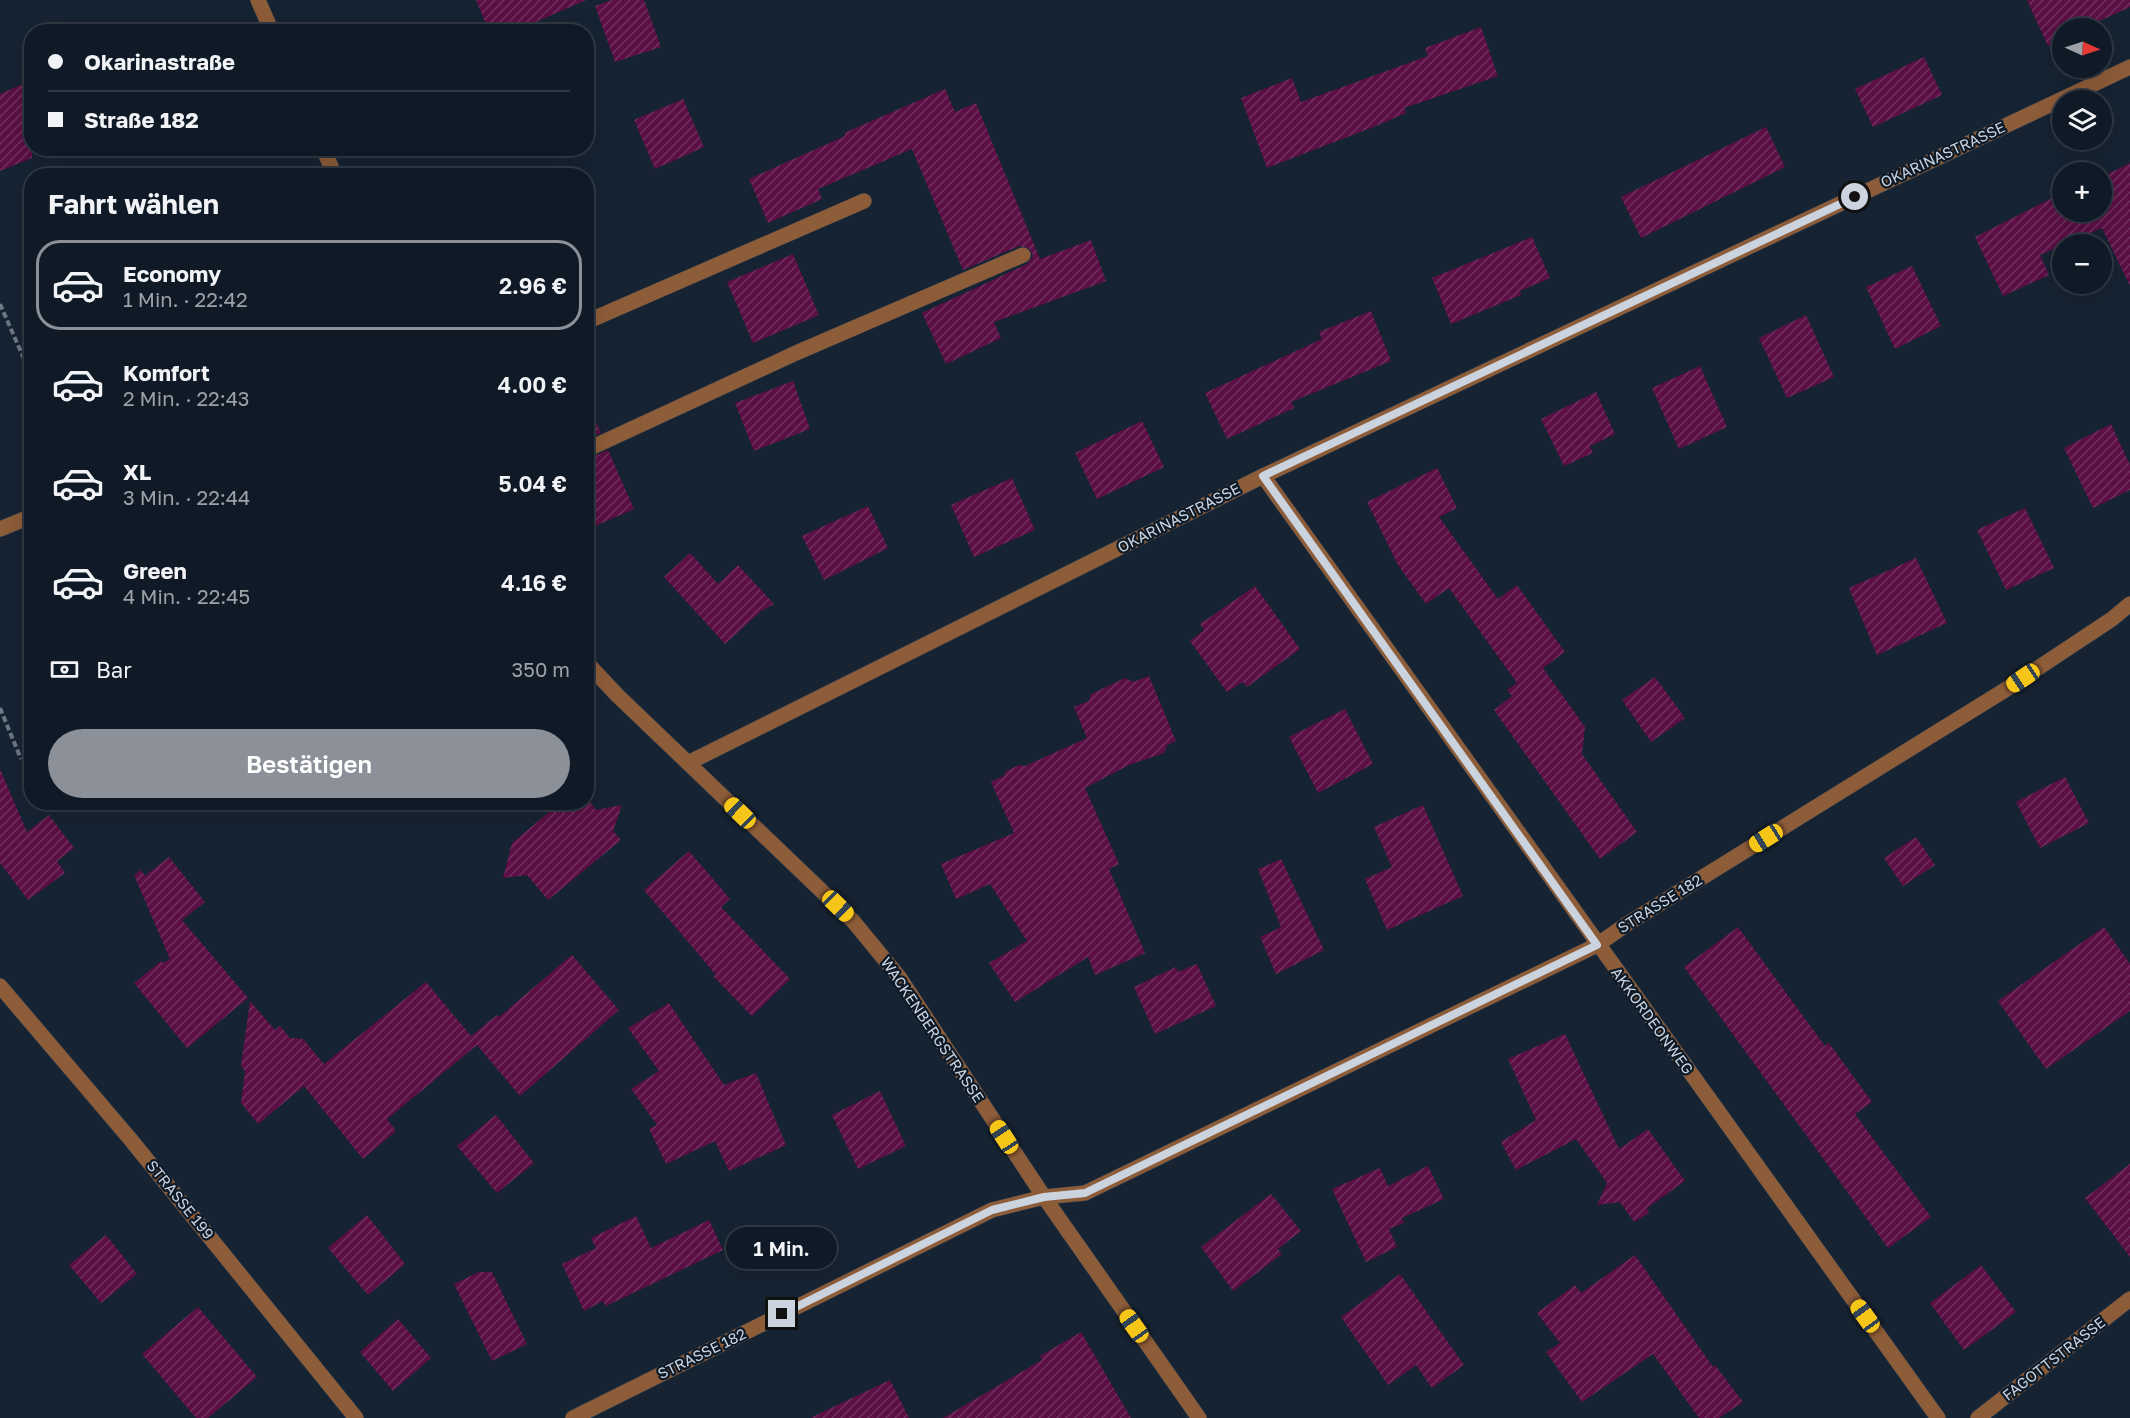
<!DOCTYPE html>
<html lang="de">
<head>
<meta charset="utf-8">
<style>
  :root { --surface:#101a26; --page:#1e2732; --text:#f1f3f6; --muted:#9ca1a7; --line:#303843; --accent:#8c9099 }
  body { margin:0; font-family:"Golos Text",sans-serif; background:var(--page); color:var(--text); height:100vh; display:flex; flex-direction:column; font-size:22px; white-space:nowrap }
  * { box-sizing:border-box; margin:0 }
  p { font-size:20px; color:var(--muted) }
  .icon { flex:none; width:33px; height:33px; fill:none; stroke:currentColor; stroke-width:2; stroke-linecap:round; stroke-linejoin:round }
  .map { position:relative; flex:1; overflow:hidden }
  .sheet { position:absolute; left:24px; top:168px; width:570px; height:642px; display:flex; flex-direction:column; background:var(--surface); border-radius:24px; box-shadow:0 6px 24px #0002,0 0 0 2px var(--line) }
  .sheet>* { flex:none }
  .banner { position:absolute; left:24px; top:24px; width:570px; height:132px; border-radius:24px; box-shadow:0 6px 24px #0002,0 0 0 2px var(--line); display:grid; align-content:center; height:132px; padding:0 24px; background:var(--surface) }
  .needle { width:39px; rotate:93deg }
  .fabs { position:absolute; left:2052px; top:18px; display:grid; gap:12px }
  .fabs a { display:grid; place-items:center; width:60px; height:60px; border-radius:50%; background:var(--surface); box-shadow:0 6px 24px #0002,0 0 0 2px var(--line); font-size:30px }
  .end { position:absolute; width:27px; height:27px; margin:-14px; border:8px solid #cbd3de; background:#111; box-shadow:0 0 0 3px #111 }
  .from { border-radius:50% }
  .bubble { position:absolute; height:42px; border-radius:21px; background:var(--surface); box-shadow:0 6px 24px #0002,0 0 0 2px var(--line); font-size:20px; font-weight:600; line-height:42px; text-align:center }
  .car { position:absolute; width:18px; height:36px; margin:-18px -9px; border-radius:8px; box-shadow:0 0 4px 2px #0007; background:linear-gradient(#f5c518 24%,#345 0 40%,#f5c518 0 76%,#345 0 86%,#f5c518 0) }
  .banner b { display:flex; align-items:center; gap:21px; height:57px; font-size:22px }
  .banner b+b { border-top:2px solid var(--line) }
  .banner i { width:15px; height:15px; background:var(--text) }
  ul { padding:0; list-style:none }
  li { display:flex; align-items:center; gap:18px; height:90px; margin:0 12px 9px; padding:0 12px; border:3px solid transparent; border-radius:24px }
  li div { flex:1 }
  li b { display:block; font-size:22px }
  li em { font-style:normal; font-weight:600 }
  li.selected { border-color:var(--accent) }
  li>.icon { width:54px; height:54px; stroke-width:1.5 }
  h2 { padding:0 24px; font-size:27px; line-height:72px }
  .pay { display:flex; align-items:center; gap:15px; height:66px; padding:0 24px; font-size:22px }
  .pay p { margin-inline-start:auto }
  .action { display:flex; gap:12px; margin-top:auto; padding:12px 24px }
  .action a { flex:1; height:69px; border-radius:36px; background:var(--accent); color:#fff; font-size:24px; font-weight:600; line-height:69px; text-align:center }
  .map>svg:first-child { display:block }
  .building { fill:url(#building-hatch) }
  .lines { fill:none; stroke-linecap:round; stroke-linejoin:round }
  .minor-casing { stroke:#333f4e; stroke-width:16 }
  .path { stroke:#6d7885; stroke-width:4; stroke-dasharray:6 3; stroke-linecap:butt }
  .minor { stroke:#8d5c38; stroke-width:15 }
  .route { stroke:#cbd3de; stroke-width:8 }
  .labels { text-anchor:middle; stroke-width:4.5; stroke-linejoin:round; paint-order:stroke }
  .street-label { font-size:15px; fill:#cbd3de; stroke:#0d1a28 }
</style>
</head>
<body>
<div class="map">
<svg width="2130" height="1418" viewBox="0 0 2130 1418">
  <defs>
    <pattern id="building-hatch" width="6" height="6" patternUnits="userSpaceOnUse" patternTransform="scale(1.5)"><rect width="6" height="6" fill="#5b0f44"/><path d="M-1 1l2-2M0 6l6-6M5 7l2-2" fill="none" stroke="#71315f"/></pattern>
  </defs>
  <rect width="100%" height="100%" fill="#162332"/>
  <g class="building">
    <path d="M 476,0 L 586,0 L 513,32 L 489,32 Z"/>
    <path d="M 612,0 L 644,0 L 661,47 L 615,62 L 595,6 Z"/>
    <path d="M 2027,0 L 2130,0 L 2130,7 L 2084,28 L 2062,28 L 2062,39 L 2048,46 Z"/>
    <path d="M 1481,27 L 1498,76 L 1404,108 L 1406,113 L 1376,126 L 1267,168 L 1241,98 L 1292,78 L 1301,102 L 1428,56 L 1425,48 Z"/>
    <path d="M 1924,57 L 1942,95 L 1873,127 L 1855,89 Z"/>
    <path d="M 32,80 L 32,158 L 0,171 L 0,94 Z"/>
    <path d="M 945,89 L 955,112 L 976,103 L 1040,259 L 1091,240 L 1106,281 L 994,322 L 1001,338 L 946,364 L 922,313 L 1027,264 L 1033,256 L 1029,248 L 1019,246 L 963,270 L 912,149 L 818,189 L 822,199 L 768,223 L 749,179 L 845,136 L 844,133 Z"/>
    <path d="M 683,99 L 704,147 L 655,169 L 634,120 Z"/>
    <path d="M 1766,127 L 1785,167 L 1641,238 L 1621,197 Z"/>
    <path d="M 2130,163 L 2130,286 L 2102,228 L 2040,255 L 2049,275 L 2003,296 L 1975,237 L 2062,193 L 2062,212 L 2102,212 L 2102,177 Z"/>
    <path d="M 1532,237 L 1550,278 L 1520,291 L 1521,295 L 1451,324 L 1432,278 Z"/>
    <path d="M 793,254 L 819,315 L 753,343 L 727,282 Z"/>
    <path d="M 1912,266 L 1941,326 L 1895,349 L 1866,287 Z"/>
    <path d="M 1371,311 L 1391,361 L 1291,402 L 1294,408 L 1227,439 L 1205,393 L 1322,339 L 1319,332 Z"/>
    <path d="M 1806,315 L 1834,377 L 1787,398 L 1759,338 Z"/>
    <path d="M 1700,366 L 1727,427 L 1679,449 L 1652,388 Z"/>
    <path d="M 793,381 L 810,429 L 754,451 L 735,403 Z"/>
    <path d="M 1596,392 L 1615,434 L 1590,446 L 1593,453 L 1564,466 L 1541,419 Z"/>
    <path d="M 586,401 L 601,433 L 586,439 Z"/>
    <path d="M 1142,421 L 1164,467 L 1097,499 L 1075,453 Z"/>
    <path d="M 2111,424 L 2130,465 L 2130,490 L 2093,508 L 2064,448 Z"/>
    <path d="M 608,450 L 634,509 L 586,530 L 586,460 Z"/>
    <path d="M 1437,468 L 1457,508 L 1439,517 L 1498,599 L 1517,585 L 1565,652 L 1543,668 L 1585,727 L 1582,754 L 1637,832 L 1600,859 L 1494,710 L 1512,696 L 1507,690 L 1517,683 L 1449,588 L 1426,604 L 1398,565 L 1367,502 Z"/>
    <path d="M 1012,478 L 1035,530 L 974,557 L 951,505 Z"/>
    <path d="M 868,506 L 888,548 L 824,580 L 802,536 Z"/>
    <path d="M 2025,508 L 2054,568 L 2006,590 L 1977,530 Z"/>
    <path d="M 690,553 L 718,584 L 738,565 L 774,604 L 761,611 L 725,644 L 664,577 Z"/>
    <path d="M 1916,558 L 1947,623 L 1877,655 L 1849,588 Z"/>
    <path d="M 1255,586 L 1300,649 L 1247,687 L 1243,682 L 1227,692 L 1190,641 L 1204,630 L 1200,624 Z"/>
    <path d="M 1149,676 L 1176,741 L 1167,745 L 1164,753 L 1129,765 L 1085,788 L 1119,864 L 1109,869 L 1145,953 L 1095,975 L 1088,957 L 1015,1002 L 989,963 L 1027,941 L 990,884 L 956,899 L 941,864 L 1014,833 L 991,782 L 1005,775 L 1006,771 L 1020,765 L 1025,766 L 1087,738 L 1074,707 L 1089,701 L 1091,694 L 1125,678 L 1133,682 Z"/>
    <path d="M 1655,677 L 1685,718 L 1651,742 L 1622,700 Z"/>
    <path d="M 1345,709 L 1373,764 L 1318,793 L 1289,737 Z"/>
    <path d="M 0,769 L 27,832 L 49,815 L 74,848 L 57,861 L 65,873 L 28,900 L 0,863 Z"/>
    <path d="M 2065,777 L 2089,823 L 2040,848 L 2016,802 Z"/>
    <path d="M 561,802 L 590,802 L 596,810 L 622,805 L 613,831 L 621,840 L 548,900 L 527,875 L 503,878 L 512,843 Z"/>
    <path d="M 1423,805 L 1463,896 L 1387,930 L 1365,879 L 1392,867 L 1374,827 Z"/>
    <path d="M 1916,837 L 1935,865 L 1903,886 L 1884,858 Z"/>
    <path d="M 689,851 L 730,899 L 721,907 L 790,979 L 752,1016 L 713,976 L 716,975 L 644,890 Z"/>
    <path d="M 169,857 L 205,902 L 182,920 L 248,998 L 187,1048 L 134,983 L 161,961 L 163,963 L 170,959 L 134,875 L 141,870 L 145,876 Z"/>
    <path d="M 1281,859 L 1324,950 L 1276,974 L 1260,937 L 1281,927 L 1258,869 Z"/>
    <path d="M 1738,927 L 1825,1046 L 1829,1043 L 1872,1102 L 1855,1114 L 1931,1217 L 1888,1248 L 1684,967 Z"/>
    <path d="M 2104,927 L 2130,964 L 2130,1011 L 2046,1069 L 1998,1001 Z"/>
    <path d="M 572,955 L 619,1010 L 520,1096 L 477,1045 L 387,1119 L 396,1131 L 363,1159 L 304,1086 L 258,1124 L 241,1103 L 245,1071 L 241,1066 L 250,1001 L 275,1030 L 280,1026 L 290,1038 L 303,1039 L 324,1064 L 426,982 L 471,1036 L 497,1015 L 499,1017 Z"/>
    <path d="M 1197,964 L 1216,1006 L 1155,1034 L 1134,987 L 1176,967 L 1178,972 Z"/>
    <path d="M 669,1003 L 724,1085 L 756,1073 L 786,1145 L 729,1171 L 715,1141 L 666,1164 L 649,1129 L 657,1125 L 631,1089 L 659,1071 L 628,1028 Z"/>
    <path d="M 1565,1034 L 1619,1149 L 1648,1129 L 1685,1181 L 1647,1208 L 1649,1213 L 1634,1222 L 1620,1202 L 1597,1205 L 1607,1183 L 1576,1139 L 1516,1170 L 1501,1142 L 1536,1120 L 1508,1059 Z"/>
    <path d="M 880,1091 L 906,1146 L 858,1169 L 832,1115 Z"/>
    <path d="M 496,1115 L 534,1163 L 497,1193 L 457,1146 Z"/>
    <path d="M 2130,1164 L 2130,1257 L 2085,1198 Z"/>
    <path d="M 1428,1166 L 1444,1199 L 1402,1218 L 1404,1223 L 1389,1229 L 1397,1247 L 1366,1262 L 1332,1189 L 1380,1168 L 1388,1186 Z"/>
    <path d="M 1271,1194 L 1301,1231 L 1278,1249 L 1282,1254 L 1233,1291 L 1201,1247 Z"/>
    <path d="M 367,1215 L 405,1264 L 368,1295 L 328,1248 Z"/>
    <path d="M 636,1216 L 651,1248 L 709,1220 L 723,1250 L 606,1306 L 603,1301 L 584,1311 L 562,1264 L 596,1248 L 591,1238 Z"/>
    <path d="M 106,1235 L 137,1274 L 101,1303 L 69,1265 Z"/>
    <path d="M 1635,1255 L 1713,1367 L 1715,1365 L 1743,1402 L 1719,1418 L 1699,1418 L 1653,1354 L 1582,1402 L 1546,1352 L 1560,1343 L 1537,1313 L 1575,1285 L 1581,1293 Z"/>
    <path d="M 1981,1265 L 2016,1312 L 1964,1350 L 1930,1303 Z"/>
    <path d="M 479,1272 L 492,1272 L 527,1344 L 492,1361 L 454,1284 Z"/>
    <path d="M 1400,1274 L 1464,1365 L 1432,1388 L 1416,1365 L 1388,1385 L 1341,1317 Z"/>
    <path d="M 198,1307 L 257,1377 L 208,1418 L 196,1418 L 142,1354 Z"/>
    <path d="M 398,1319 L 431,1358 L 393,1391 L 360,1352 Z"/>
    <path d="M 1081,1332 L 1131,1418 L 943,1418 L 1042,1360 L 1040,1356 Z"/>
    <path d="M 890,1380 L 909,1418 L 810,1418 Z"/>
  </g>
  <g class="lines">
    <defs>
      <g id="minor">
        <path d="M 258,0 L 272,32"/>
        <path d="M 323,148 L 335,176"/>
        <path d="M 586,322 L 864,201"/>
        <path d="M 586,450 L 796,353 L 1023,255"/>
        <path d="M 1263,476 L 1938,1418"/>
        <path d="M 0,529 L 32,516"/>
        <path d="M 586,662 L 617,695 L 853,921 L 899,977 L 1044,1197 L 1199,1418"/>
        <path d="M 688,763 L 1263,476 L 2130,67"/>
        <path d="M 0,986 L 131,1140 L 356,1418"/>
        <path d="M 573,1418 L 992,1210 L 1044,1197 L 1085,1193 L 1597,945 L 1627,924 L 2005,690 L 2112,619 L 2130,604"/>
        <path d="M 1978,1418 L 2130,1299"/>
      </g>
    </defs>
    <use href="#minor" class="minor-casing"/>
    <g class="path">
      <path d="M 0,304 L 32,377"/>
      <path d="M 0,708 L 21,759"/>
    </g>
    <use href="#minor" class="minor"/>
  </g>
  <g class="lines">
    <path class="route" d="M 782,1314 L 992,1210 L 1044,1197 L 1085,1193 L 1597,945 L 1263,476 L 1855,197"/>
  </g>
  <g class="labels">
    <g class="street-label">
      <text transform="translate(1943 155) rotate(-25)" y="5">OKARINASTRASSE</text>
      <text transform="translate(1179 518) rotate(-27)" y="5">OKARINASTRASSE</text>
      <text transform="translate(1660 904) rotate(-32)" y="5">STRASSE 182</text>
      <text transform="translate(1652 1021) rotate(54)" y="5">AKKORDEONWEG</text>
      <text transform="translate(932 1030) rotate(56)" y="5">WACKENBERGSTRASSE</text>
      <text transform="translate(180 1200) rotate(51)" y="5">STRASSE 199</text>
      <text transform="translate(702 1354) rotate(-26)" y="5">STRASSE 182</text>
      <text transform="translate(2054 1359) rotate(-38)" y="5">FAGOTTSTRASSE</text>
    </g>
  </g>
</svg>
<div class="fabs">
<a><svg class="needle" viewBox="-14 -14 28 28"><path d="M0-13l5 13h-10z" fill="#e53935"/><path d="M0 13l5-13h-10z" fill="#9ca1a7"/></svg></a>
<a><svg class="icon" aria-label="layers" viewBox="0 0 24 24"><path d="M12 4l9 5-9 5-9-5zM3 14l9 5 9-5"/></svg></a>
<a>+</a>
<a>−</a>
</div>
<i class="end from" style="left:1855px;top:197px"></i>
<i class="end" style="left:782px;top:1314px"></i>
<div class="bubble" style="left:726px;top:1227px;width:111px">1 Min.</div>
<i class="car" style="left:2023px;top:678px;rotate:236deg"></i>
<i class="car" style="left:740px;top:813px;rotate:314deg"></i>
<i class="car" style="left:1766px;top:838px;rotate:238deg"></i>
<i class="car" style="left:838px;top:906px;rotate:134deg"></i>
<i class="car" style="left:1004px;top:1137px;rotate:327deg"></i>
<i class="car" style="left:1865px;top:1316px;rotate:324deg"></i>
<i class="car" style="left:1134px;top:1326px;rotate:325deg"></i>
<div class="banner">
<b><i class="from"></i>Okarinastraße</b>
<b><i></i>Straße 182</b>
</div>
<section class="sheet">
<h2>Fahrt wählen</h2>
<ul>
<li class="selected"><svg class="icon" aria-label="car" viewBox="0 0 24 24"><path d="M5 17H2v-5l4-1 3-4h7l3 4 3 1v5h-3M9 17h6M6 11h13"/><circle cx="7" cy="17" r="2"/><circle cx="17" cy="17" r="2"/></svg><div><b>Economy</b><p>1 Min. · 22:42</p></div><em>2.96 €</em></li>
<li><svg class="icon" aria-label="car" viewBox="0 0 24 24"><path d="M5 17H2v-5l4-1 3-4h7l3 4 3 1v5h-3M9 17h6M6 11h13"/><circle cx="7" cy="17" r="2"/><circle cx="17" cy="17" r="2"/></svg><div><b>Komfort</b><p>2 Min. · 22:43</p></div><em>4.00 €</em></li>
<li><svg class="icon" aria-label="car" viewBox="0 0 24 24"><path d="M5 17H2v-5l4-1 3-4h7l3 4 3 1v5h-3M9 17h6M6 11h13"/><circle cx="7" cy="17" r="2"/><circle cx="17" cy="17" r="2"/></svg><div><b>XL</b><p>3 Min. · 22:44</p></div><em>5.04 €</em></li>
<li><svg class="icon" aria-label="car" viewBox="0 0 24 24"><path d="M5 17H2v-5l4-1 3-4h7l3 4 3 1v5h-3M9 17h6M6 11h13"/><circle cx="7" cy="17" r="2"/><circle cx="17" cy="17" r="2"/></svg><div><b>Green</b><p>4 Min. · 22:45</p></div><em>4.16 €</em></li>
</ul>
<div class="pay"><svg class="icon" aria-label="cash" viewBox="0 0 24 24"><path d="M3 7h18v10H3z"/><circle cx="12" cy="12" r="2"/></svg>Bar<p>350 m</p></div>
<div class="action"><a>Bestätigen</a></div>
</section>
</div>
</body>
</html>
